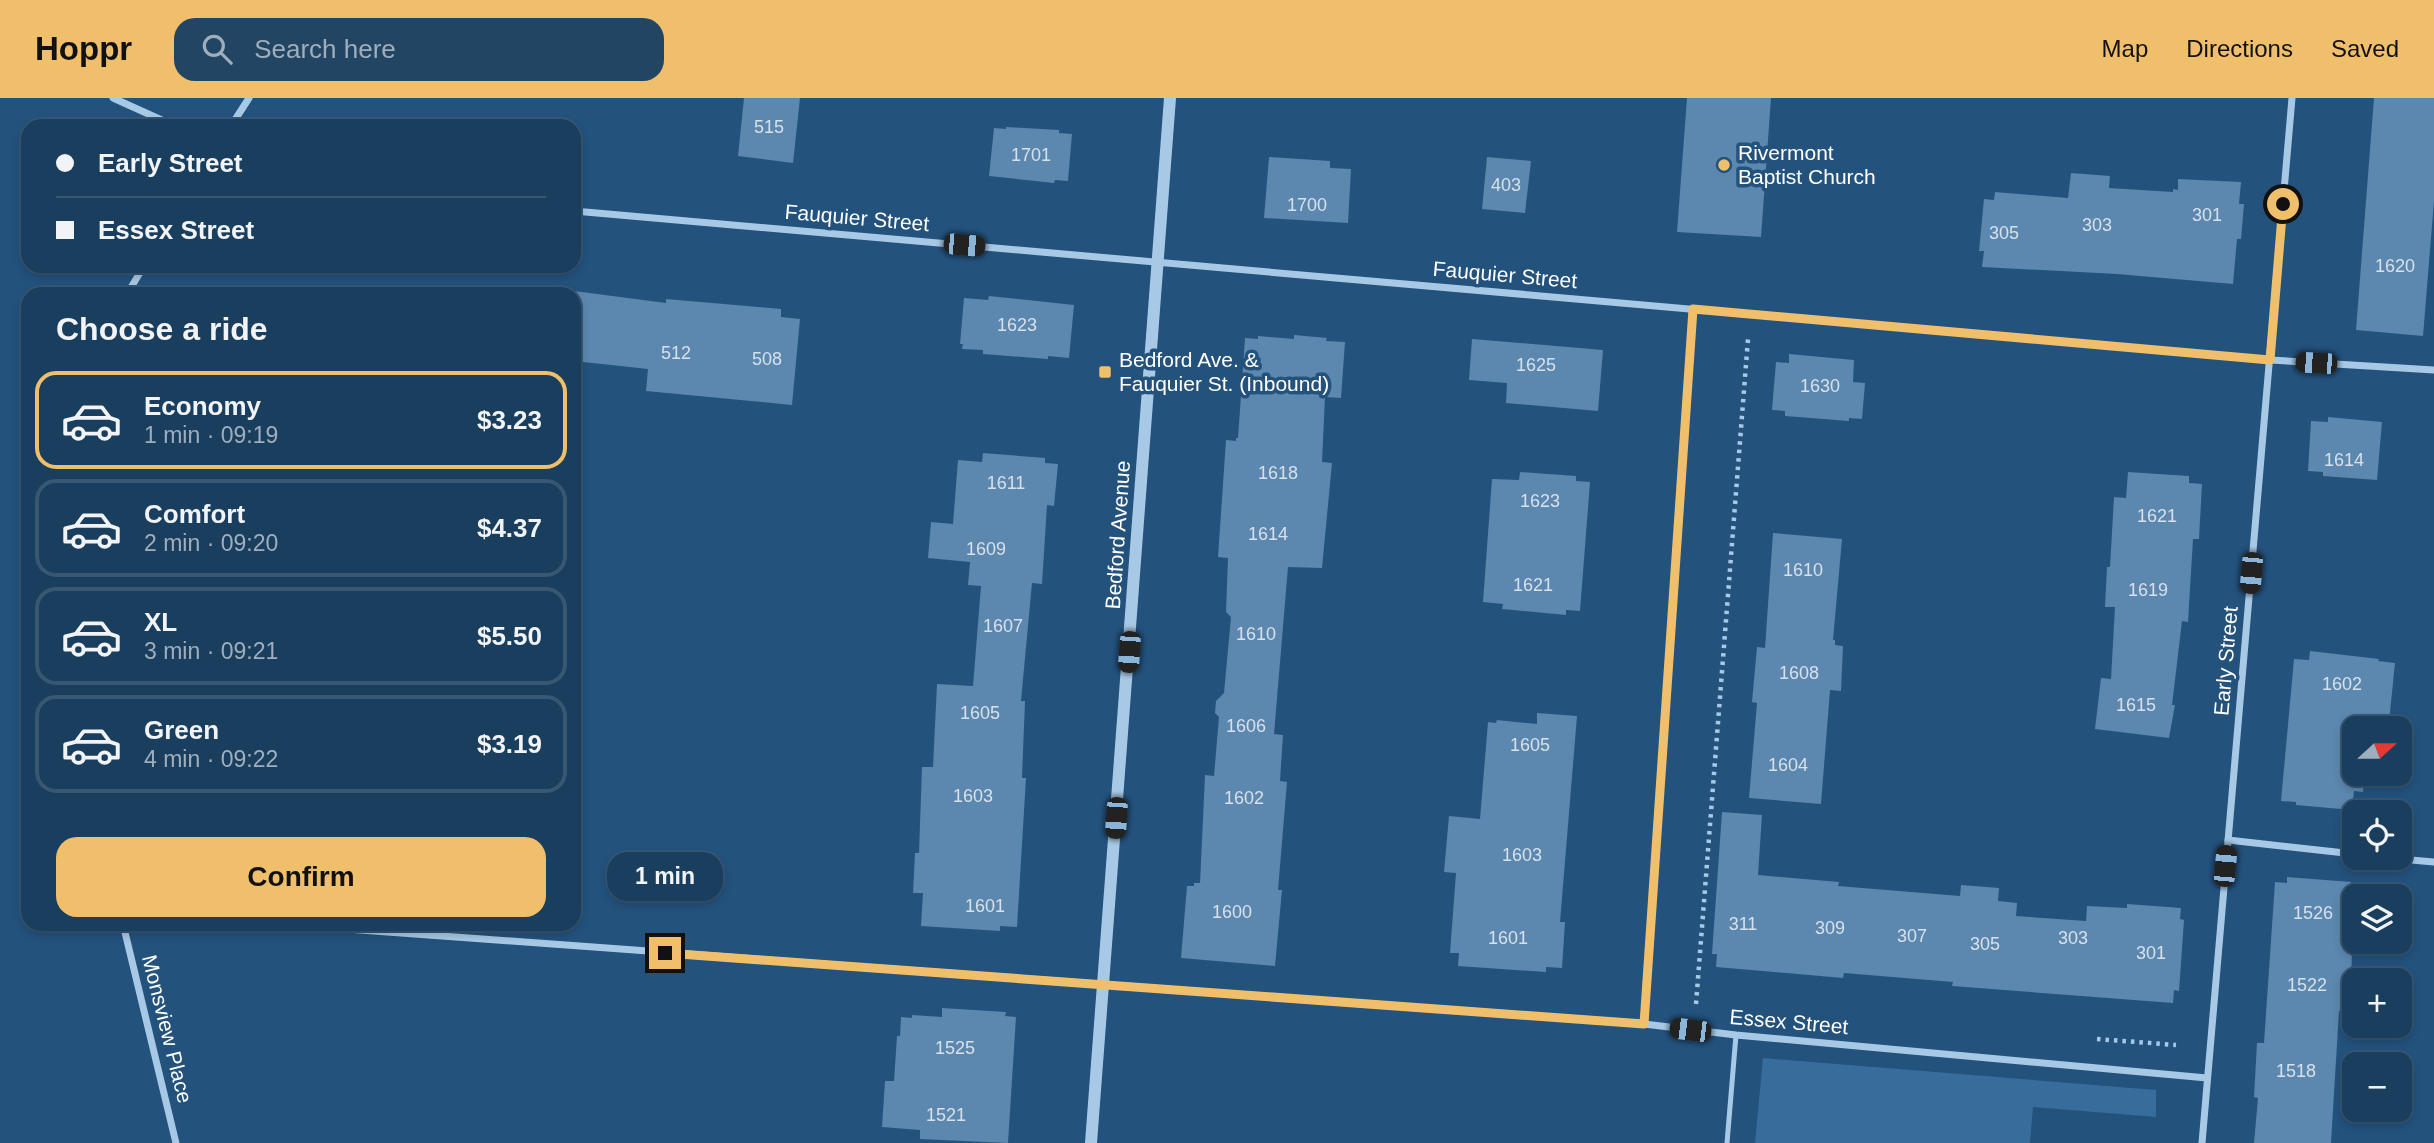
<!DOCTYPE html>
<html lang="en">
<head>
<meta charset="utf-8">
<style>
  :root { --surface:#1a3e5e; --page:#234564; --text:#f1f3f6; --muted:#9faebc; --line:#385773; --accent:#f0bf6b }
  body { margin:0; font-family:Arial,sans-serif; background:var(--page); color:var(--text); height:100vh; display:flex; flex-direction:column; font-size:26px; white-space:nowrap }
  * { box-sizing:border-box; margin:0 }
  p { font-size:23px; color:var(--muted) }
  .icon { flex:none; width:38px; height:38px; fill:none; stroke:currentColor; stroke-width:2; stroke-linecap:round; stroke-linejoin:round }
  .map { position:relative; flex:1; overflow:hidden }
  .drawer { position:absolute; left:21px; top:189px; width:560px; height:644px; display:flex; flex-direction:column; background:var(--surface); border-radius:21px; box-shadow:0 4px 10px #0003,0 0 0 2px var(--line) }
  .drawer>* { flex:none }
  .guide { position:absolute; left:21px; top:21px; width:560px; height:154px; border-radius:21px; box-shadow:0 4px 10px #0003,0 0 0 2px var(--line); display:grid; align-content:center; height:154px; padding:0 35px; background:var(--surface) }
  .needle { width:46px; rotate:69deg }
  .buttons { position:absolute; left:2342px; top:618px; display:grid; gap:14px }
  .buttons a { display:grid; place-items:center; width:70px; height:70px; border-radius:14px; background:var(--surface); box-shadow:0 4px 10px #0003,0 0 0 2px var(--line); font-size:35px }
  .end { position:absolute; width:32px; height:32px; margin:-16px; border:9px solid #f0bf6b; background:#111; box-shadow:0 0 0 4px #111 }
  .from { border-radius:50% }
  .bubble { position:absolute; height:49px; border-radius:21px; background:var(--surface); box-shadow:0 4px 10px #0003,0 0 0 2px var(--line); font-size:23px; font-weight:600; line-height:49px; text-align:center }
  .car { position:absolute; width:21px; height:42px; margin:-21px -10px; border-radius:9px; box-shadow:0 0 5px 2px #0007; background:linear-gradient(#222 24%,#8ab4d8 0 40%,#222 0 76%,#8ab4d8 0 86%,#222 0) }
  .guide b { display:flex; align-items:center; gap:24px; height:66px; font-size:26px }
  .guide b+b { border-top:2px solid var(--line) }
  .guide i { width:18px; height:18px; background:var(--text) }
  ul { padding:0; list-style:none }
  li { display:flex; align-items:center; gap:21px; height:98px; margin:0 14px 10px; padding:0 21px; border:4px solid var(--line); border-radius:21px }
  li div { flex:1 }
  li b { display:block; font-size:26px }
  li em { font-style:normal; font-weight:600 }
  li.selected { border-color:var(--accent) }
  li>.icon { width:63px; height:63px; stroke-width:1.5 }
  h2 { padding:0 35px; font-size:32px; line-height:84px }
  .button { display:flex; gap:14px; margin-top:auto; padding:14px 35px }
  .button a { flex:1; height:80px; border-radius:21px; background:var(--accent); color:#111; font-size:28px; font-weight:600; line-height:80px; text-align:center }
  header { display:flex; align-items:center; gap:42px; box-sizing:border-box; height:98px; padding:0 35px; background:var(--accent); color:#111 }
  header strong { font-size:33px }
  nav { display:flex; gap:38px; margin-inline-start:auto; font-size:24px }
  .search { width:490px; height:63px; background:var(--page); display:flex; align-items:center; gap:18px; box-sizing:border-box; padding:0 24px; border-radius:21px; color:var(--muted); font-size:26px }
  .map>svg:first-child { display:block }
  .green { fill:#376c9b }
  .building { fill:#5c87ae }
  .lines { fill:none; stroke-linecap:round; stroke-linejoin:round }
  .path { stroke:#a8c9e6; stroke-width:4.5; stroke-dasharray:3.5 5; stroke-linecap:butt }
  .service { stroke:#a8c9e6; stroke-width:5 }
  .minor { stroke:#a8c9e6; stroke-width:7 }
  .tertiary { stroke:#a8c9e6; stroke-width:12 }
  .route { stroke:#f0bf6b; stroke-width:9 }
  .poi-dot { fill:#f0bf6b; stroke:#23527d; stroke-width:2.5 }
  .labels { text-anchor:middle; stroke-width:7; stroke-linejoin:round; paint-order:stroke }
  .number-label { font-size:18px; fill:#d6e1eb }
  .poi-label { font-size:21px; fill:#fff; stroke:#23527d; text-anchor:start }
  .street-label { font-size:21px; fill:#fff; stroke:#23527d }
</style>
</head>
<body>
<header>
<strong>Hoppr</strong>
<div class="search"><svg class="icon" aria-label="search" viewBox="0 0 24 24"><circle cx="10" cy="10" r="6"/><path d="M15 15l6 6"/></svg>Search here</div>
<nav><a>Map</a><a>Directions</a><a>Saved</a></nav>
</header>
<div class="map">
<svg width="2434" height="1045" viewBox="0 0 2434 1045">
  <rect width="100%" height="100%" fill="#23527d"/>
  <path class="green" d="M 1763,960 L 2156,992 L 2156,1019 L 2033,1009 L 2030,1045 L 1755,1045 Z"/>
  <g class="building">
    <path d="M 744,0 L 800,0 L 793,65 L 738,58 Z"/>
    <path d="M 1687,0 L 1771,0 L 1761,139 L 1677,134 Z"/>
    <path d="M 2374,0 L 2434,0 L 2434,103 L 2423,238 L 2356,232 Z"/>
    <path d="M 1006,29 L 1059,32 L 1059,35 L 1072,36 L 1068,83 L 1055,82 L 1054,85 L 989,78 L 994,30 L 1006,31 Z"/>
    <path d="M 1269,59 L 1330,63 L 1330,70 L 1351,71 L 1348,125 L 1264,120 Z"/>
    <path d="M 1487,59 L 1531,63 L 1525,115 L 1482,111 Z"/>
    <path d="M 2071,75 L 2110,78 L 2109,90 L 2173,94 L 2173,91 L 2178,92 L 2178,81 L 2241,84 L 2239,106 L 2244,106 L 2241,141 L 2237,141 L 2233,186 L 2117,176 L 1982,169 L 1984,153 L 1979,153 L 1984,101 L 1994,102 L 1995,94 L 2068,100 Z"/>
    <path d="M 574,193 L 666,205 L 666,201 L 781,211 L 781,219 L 800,221 L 792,307 L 646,293 L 648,271 L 574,263 Z"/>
    <path d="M 989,198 L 1074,207 L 1069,260 L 1048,258 L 1048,261 L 983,256 L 983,252 L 962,251 L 963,246 L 960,246 L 964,200 L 988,202 Z"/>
    <path d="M 1294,237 L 1327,240 L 1326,243 L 1345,244 L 1341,300 L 1325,299 L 1322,364 L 1332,365 L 1322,470 L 1288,469 L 1274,636 L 1283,637 L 1280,683 L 1287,684 L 1278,792 L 1282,792 L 1275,868 L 1181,860 L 1187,788 L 1194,788 L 1194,785 L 1200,785 L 1205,677 L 1214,678 L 1219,619 L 1215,615 L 1216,603 L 1224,595 L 1231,519 L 1226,514 L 1228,460 L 1218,459 L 1226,342 L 1236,343 L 1236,340 L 1238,340 L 1245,240 L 1258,241 L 1258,238 L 1294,241 Z"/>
    <path d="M 1472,241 L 1603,252 L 1598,313 L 1506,305 L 1507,285 L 1469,282 Z"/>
    <path d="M 1789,256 L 1854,262 L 1853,284 L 1865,285 L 1862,321 L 1849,320 L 1849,323 L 1785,318 L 1785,313 L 1772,312 L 1776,264 L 1789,265 Z"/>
    <path d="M 2328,319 L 2382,324 L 2377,382 L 2323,378 L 2323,374 L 2308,373 L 2311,323 L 2328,324 Z"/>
    <path d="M 983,355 L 1045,360 L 1045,365 L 1058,366 L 1054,408 L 1047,407 L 1042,486 L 1032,485 L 1021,603 L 1025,603 L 1022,680 L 1026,680 L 1017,829 L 1000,828 L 1000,833 L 921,828 L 923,795 L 913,795 L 915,755 L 919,755 L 922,669 L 933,669 L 937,586 L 973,588 L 981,488 L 968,487 L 970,464 L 928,460 L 931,424 L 953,426 L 958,362 L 982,364 Z"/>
    <path d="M 1520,374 L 1576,378 L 1576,383 L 1590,384 L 1580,513 L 1566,512 L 1566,517 L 1502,511 L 1503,506 L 1483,504 L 1492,381 L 1519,382 Z"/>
    <path d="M 2128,374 L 2189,378 L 2189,385 L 2202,386 L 2199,441 L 2193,441 L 2188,524 L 2182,523 L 2172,607 L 2175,607 L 2169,640 L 2095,631 L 2101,580 L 2111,581 L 2115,509 L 2105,509 L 2107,469 L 2110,469 L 2114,399 L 2126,400 Z"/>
    <path d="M 1773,435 L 1842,441 L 1833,542 L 1835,542 L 1835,547 L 1843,548 L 1841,593 L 1830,592 L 1821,706 L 1749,700 L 1757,605 L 1752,604 L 1757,549 L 1765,550 Z"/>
    <path d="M 2310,553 L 2379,561 L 2378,563 L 2395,565 L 2389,624 L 2369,622 L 2368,630 L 2354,630 L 2354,676 L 2365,676 L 2363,694 L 2354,693 L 2352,712 L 2296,707 L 2296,704 L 2281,703 L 2294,561 L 2309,562 Z"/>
    <path d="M 1537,615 L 1577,618 L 1560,824 L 1565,824 L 1562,870 L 1546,869 L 1546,874 L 1458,868 L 1459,855 L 1450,855 L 1456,775 L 1444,774 L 1449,718 L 1480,721 L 1488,624 L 1496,625 L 1497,622 L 1537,626 Z"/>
    <path d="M 1722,714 L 1762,717 L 1758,777 L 1839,784 L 1838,788 L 1960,798 L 1961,787 L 1999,790 L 1998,803 L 2017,805 L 2016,818 L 2086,823 L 2087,808 L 2127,810 L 2127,806 L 2181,810 L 2180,821 L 2184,822 L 2179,893 L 2174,892 L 2173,905 L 1952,888 L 1953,884 L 1844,875 L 1843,880 L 1716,869 L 1717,856 L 1712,856 Z"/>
    <path d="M 2287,779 L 2351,784 L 2350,792 L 2354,792 L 2350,914 L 2339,913 L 2331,1045 L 2254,1045 L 2258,1000 L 2254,999 L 2257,945 L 2264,945 L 2275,784 L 2287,785 Z"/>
    <path d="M 942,910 L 1006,914 L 1005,918 L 1016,919 L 1008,1045 L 920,1041 L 920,1032 L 882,1029 L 885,983 L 894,983 L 897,938 L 900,938 L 901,919 L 912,920 L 912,917 L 942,919 Z"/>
  </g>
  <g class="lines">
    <g class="path">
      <path d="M 1696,906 L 1748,241"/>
      <path d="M 2097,941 L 2176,947"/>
    </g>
    <path class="service" d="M 1727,1045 L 1736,937"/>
    <g class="minor">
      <path d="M 113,0 L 175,28"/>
      <path d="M 231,28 L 249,0"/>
      <path d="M 574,113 L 2270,262 L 2434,272"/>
      <path d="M 127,196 L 144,168"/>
      <path d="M 2228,742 L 2354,756"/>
      <path d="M 2388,760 L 2434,764"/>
      <path d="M 123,826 L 176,1045"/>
      <path d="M 278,826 L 1644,926 L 1736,937 L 2207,980"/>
      <path d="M 1644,926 L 1693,211"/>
      <path d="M 2202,1045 L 2292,0"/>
    </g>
    <path class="tertiary" d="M 1091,1045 L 1170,0"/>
  </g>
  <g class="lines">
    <path class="route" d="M 665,855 L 1644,926 L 1693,211 L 2270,262 L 2283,106"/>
  </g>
  <g class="poi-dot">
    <circle cx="1724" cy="67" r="7"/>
    <rect x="1098" y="267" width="14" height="14" rx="3.5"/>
  </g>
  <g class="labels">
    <g class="number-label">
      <text x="769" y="35">515</text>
      <text x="1031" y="63">1701</text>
      <text x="1506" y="93">403</text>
      <text x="1307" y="113">1700</text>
      <text x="2207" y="123">301</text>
      <text x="2097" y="133">303</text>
      <text x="2004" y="141">305</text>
      <text x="2395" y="174">1620</text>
      <text x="1017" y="233">1623</text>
      <text x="676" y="261">512</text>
      <text x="767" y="267">508</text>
      <text x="1536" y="273">1625</text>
      <text x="1820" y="294">1630</text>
      <text x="2344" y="368">1614</text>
      <text x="1278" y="381">1618</text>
      <text x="1006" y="391">1611</text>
      <text x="1540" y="409">1623</text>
      <text x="2157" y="424">1621</text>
      <text x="1268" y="442">1614</text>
      <text x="986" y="457">1609</text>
      <text x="1803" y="478">1610</text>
      <text x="1533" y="493">1621</text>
      <text x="2148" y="498">1619</text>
      <text x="1003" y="534">1607</text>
      <text x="1256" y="542">1610</text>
      <text x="1799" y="581">1608</text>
      <text x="2342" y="592">1602</text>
      <text x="2136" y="613">1615</text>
      <text x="980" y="621">1605</text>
      <text x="1246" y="634">1606</text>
      <text x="1530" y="653">1605</text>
      <text x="1788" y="673">1604</text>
      <text x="973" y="704">1603</text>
      <text x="1244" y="706">1602</text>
      <text x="1522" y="763">1603</text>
      <text x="985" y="814">1601</text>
      <text x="1232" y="820">1600</text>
      <text x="2313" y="821">1526</text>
      <text x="1743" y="832">311</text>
      <text x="1830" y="836">309</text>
      <text x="1912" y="844">307</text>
      <text x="1508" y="846">1601</text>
      <text x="2073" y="846">303</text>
      <text x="1985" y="852">305</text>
      <text x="2151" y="861">301</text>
      <text x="2307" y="893">1522</text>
      <text x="955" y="956">1525</text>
      <text x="2296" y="979">1518</text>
      <text x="946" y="1023">1521</text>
    </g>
    <g class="poi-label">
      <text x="1738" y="62">Rivermont<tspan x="1738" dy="24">Baptist Church</tspan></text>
      <text x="1119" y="269">Bedford Ave. &amp;<tspan x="1119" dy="24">Fauquier St. (Inbound)</tspan></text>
    </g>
    <g class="street-label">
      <text transform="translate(857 120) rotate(5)" y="7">Fauquier Street</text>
      <text transform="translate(1505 177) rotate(5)" y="7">Fauquier Street</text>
      <text transform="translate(1118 437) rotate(-86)" y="7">Bedford Avenue</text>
      <text transform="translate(2226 563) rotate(-85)" y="7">Early Street</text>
      <text transform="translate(1789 924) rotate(5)" y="7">Essex Street</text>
      <text transform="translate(167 931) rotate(76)" y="7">Monsview Place</text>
    </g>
  </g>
</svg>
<div class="buttons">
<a><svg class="needle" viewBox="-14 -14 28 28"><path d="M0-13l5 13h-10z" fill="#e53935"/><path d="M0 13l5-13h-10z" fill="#9faebc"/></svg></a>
<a><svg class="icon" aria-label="locate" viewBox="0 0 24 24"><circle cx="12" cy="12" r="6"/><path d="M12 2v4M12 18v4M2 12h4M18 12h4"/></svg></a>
<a><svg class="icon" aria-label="layers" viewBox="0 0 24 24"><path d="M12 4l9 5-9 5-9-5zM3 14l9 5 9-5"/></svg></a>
<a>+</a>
<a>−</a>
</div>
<i class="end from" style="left:2283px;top:106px"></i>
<i class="end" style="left:665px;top:855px"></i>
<div class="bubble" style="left:607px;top:754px;width:116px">1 min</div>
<i class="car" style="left:964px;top:147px;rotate:95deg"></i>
<i class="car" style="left:2316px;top:265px;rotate:273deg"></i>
<i class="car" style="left:2251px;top:475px;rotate:185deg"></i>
<i class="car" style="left:1129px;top:554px;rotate:184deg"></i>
<i class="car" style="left:1116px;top:720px;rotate:184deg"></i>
<i class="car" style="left:2225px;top:768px;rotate:5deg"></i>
<i class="car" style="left:1690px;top:932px;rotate:277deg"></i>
<div class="guide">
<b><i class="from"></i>Early Street</b>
<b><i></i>Essex Street</b>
</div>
<section class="drawer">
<h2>Choose a ride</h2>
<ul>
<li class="selected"><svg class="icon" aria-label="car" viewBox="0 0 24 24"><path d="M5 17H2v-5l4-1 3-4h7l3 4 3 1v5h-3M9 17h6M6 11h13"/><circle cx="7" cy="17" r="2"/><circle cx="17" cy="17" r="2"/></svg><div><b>Economy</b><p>1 min · 09:19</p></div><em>$3.23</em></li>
<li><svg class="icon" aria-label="car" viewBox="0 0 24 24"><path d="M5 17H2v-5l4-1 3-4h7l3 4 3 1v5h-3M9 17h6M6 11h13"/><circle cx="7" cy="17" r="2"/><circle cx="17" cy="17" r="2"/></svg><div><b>Comfort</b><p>2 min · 09:20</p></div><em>$4.37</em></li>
<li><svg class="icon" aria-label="car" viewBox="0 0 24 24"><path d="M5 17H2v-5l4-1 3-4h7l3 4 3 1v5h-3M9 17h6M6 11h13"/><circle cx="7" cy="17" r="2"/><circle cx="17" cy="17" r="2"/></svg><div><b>XL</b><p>3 min · 09:21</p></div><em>$5.50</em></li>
<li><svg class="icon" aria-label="car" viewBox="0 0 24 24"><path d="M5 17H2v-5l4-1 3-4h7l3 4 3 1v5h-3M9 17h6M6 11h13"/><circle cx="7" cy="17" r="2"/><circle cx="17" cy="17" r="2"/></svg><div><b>Green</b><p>4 min · 09:22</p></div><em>$3.19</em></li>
</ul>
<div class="button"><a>Confirm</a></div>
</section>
</div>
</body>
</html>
